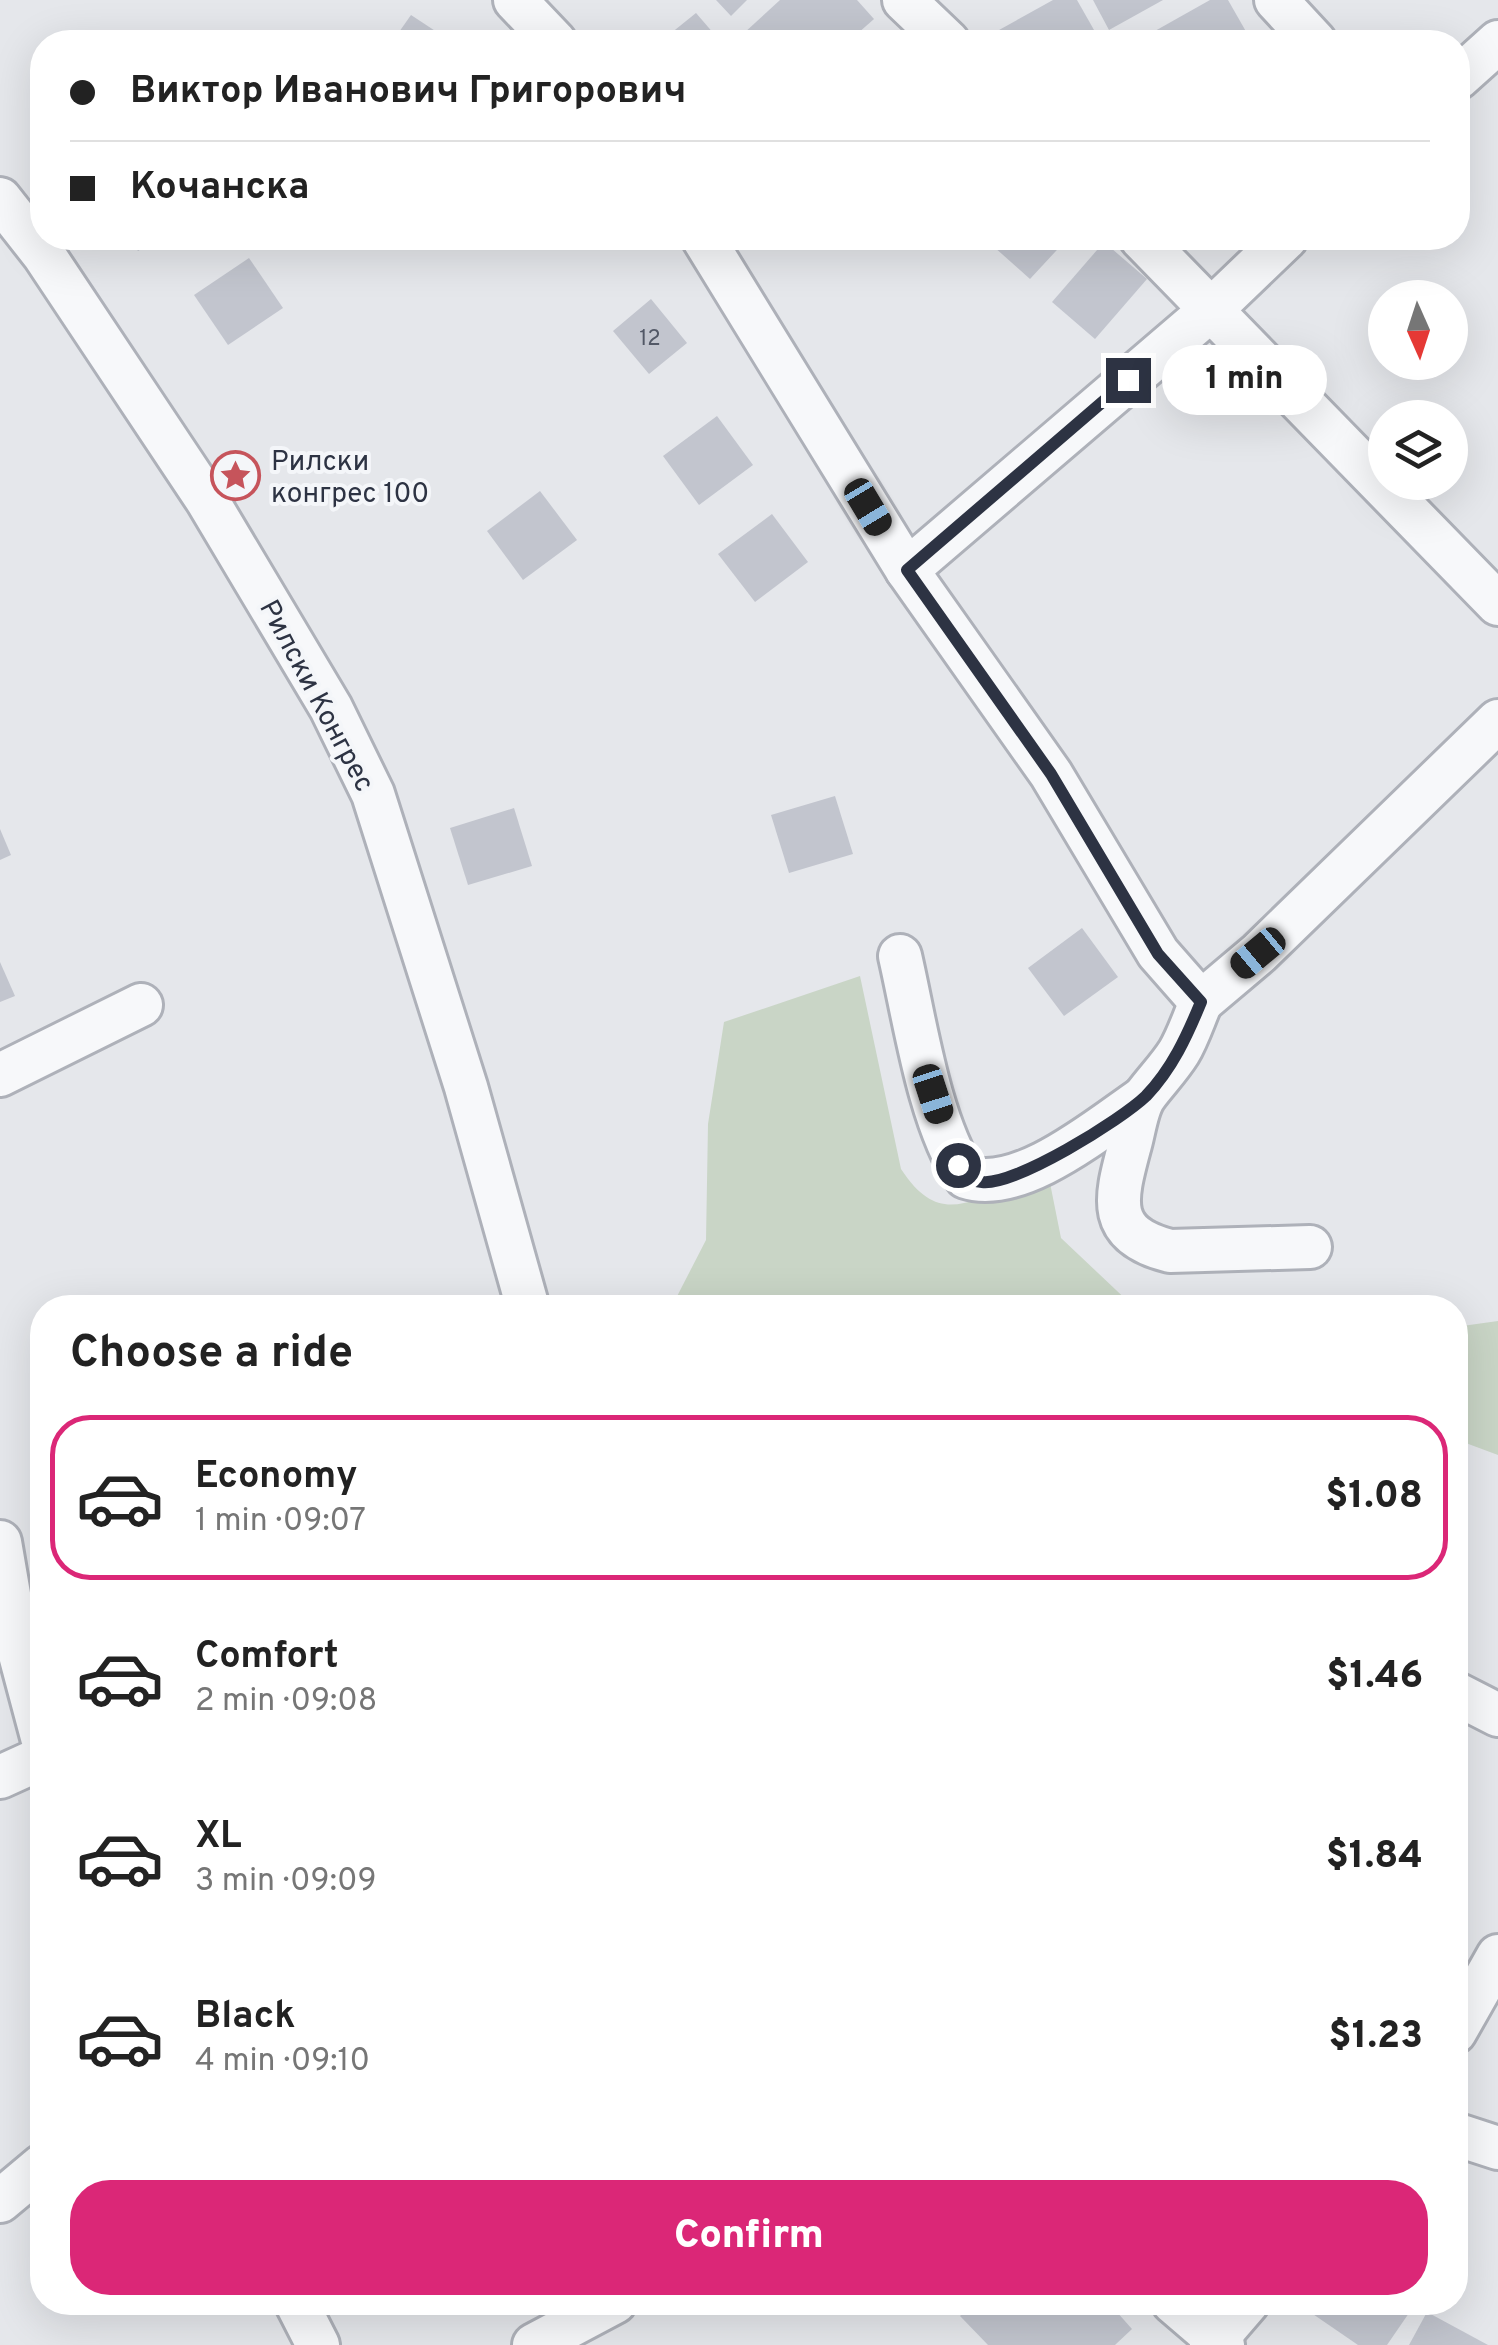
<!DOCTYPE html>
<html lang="en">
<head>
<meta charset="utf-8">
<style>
  :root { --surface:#fff; --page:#f2f2f2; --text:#222; --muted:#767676; --line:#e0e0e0; --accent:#db2777 }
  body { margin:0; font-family:Overpass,sans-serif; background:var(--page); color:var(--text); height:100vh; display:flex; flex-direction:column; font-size:38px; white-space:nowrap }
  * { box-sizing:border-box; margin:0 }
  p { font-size:32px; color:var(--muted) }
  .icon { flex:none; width:55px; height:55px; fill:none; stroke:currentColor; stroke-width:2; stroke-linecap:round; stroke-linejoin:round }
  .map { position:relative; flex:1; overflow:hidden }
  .sheet { position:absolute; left:30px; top:1295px; width:1438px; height:1020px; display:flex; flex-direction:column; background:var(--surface); border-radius:40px; box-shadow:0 10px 40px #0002 }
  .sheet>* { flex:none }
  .hud { position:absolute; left:30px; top:30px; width:1440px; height:220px; border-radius:40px; box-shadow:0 10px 40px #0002; display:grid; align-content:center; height:220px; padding:0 40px; background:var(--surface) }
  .needle { width:65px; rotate:177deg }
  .tools { position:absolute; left:1368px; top:280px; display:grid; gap:20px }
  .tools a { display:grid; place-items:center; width:100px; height:100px; border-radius:50%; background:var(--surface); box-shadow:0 10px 40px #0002; font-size:50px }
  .end { position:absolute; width:45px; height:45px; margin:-22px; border:12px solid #2d3343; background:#fff; box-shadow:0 0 0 5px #fff }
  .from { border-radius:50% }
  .bubble { position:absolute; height:70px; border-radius:35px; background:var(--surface); box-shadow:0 10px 40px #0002; font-size:32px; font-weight:800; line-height:70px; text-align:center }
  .car { position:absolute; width:30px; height:60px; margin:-30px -15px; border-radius:12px; box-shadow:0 0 8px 2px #0007; background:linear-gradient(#222 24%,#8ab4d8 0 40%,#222 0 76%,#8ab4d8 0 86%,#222 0) }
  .hud b { display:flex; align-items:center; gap:35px; height:95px; font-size:38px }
  .hud b+b { border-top:2px solid var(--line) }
  .hud i { width:25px; height:25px; background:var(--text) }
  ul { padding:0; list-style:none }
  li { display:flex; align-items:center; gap:30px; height:165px; margin:0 20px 15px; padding:0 20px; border:5px solid transparent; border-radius:40px }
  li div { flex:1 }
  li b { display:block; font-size:38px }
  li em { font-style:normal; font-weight:800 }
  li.active { border-color:var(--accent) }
  li>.icon { width:90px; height:90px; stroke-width:1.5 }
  h2 { padding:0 40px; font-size:45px; line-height:120px }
  .cta { display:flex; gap:20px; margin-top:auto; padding:20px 40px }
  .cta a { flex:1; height:115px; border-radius:40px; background:var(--accent); color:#fff; font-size:40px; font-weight:800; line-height:115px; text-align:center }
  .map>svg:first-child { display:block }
  .green { fill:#c9d5c6 }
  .building { fill:#c2c5ce }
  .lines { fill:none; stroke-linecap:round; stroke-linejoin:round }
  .minor-casing { stroke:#aeb1b9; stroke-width:48 }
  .minor { stroke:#f7f8fa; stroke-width:42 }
  .route { stroke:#2d3343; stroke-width:12 }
  .labels { text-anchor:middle; stroke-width:8; stroke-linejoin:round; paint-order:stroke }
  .number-label { font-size:22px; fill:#525866 }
  .poi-label { font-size:28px; fill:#2d3343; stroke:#f4f6f9; text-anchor:start }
  .street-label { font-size:28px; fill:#2d3343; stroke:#f4f6f9 }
</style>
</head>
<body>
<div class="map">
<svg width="1498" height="2345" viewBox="0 0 1498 2345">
  <rect width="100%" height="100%" fill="#e5e7eb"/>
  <g class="green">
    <path d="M 860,976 L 901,1169 C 936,1222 961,1204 1011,1189 C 1023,1185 1037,1184 1050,1183 L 1061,1238 L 1134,1307 L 671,1308 L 706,1240 L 708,1124 L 724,1022 Z"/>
    <path d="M 1498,1321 L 1498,1455 L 1455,1439 L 1455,1327 Z"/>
  </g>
  <g class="building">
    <path d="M 716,0 L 747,0 L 731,16 Z"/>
    <path d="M 780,0 L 857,0 L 874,19 L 848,42 L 753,42 L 744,33 Z"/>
    <path d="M 1053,0 L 1077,0 L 1098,37 L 1088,42 L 995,42 L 990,35 Z"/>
    <path d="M 1093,0 L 1163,0 L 1109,30 Z"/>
    <path d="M 1210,0 L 1228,0 L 1252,42 L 1150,42 L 1146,36 Z"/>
    <path d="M 696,13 L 721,42 L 660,42 Z"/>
    <path d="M 411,15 L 452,42 L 392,42 Z"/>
    <path d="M 902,32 L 912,42 L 891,42 Z"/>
    <path d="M 129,238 L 158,238 L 138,251 Z"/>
    <path d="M 984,238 L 1068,238 L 1030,279 Z"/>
    <path d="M 1104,242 L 1147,279 L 1095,339 L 1052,302 Z"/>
    <path d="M 249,258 L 283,308 L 228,345 L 194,295 Z"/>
    <path d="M 651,299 L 687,343 L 649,374 L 613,331 Z"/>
    <path d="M 717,416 L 753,465 L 699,505 L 663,456 Z"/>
    <path d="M 540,491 L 577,540 L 523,580 L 487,531 Z"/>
    <path d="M 772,514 L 808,562 L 755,602 L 718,554 Z"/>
    <path d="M 835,796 L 853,854 L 789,873 L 771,815 Z"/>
    <path d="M 514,808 L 532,866 L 468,885 L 450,828 Z"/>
    <path d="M 0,829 L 11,855 L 0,860 Z"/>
    <path d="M 1082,928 L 1118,977 L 1064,1016 L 1028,968 Z"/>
    <path d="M 0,962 L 15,996 L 0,1002 Z"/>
    <path d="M 974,2302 L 1108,2302 L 1132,2329 L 1115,2345 L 988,2345 L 960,2316 Z"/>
    <path d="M 1312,2302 L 1395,2302 L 1409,2313 L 1387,2345 L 1358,2345 L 1307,2310 Z"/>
    <path d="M 1427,2312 L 1488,2345 L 1409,2345 Z"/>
  </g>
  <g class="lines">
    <defs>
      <g id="minor">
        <path d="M 515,0 L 555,42"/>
        <path d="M 904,0 L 948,42"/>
        <path d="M 1276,0 L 1315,42"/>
        <path d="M 1458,78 L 1498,42"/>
        <path d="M 0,199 L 44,255 L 207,500 L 331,708 L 373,794 L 466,1087 L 528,1308"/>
        <path d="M 703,238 L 907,570 L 1051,774 L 1158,953 L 1201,1002 L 1259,953 L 1498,721"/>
        <path d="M 1141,238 L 1498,604"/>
        <path d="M 907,570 L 1212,309 L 1286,238"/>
        <path d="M 900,956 C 915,1021 929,1122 966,1177 C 1020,1195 1099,1128 1143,1098"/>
        <path d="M 1201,1002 C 1194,1018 1188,1037 1179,1052 C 1169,1068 1156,1081 1145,1096 C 1136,1109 1134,1132 1129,1148 C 1115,1200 1106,1235 1170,1251 L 1310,1247"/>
        <path d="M 0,1075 L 141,1005"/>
        <path d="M 0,1542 L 18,1647 L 42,1737"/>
        <path d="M 1455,1693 L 1498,1715"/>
        <path d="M 0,1777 L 42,1758"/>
        <path d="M 1455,2032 L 1498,1956"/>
        <path d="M 1455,2134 L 1498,2148"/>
        <path d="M 0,2201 L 42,2166"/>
        <path d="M 296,2302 L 318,2345"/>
        <path d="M 1173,2302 L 1223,2345"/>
        <path d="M 534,2345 L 615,2302"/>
        <path d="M 1211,2345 L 1248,2302"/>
      </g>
    </defs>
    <use href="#minor" class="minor-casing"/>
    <use href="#minor" class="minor"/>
  </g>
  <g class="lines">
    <path class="route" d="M 958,1165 C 964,1175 969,1181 982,1182 C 1015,1186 1121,1120 1146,1096 C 1172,1069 1187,1036 1201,1002 L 1158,954 L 1051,774 L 907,570 L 1128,380"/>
  </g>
  <defs>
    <symbol id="sight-ring" viewBox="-11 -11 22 22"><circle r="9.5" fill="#f4f6f9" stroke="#c6545b" stroke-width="1.5"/><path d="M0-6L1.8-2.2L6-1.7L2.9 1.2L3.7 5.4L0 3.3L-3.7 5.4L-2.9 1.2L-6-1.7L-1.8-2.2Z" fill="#c6545b"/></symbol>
  </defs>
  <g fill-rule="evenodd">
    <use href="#sight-ring" x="208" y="448" width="55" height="55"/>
  </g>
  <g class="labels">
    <g class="number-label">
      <text x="650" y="345">12</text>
    </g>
    <g class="poi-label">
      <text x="271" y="470">Рилски<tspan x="271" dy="32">конгрес 100</tspan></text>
    </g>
    <g class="street-label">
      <text transform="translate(318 695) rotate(62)" y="10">Рилски Конгрес</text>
    </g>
  </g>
</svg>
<div class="tools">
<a><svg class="needle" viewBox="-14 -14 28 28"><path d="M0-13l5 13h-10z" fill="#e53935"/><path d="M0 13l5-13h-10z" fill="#767676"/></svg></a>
<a><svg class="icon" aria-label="layers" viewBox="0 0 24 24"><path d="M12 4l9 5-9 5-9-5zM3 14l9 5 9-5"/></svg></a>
</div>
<i class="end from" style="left:958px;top:1165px"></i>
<i class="end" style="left:1128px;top:380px"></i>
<div class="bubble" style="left:1162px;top:345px;width:165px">1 min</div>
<i class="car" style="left:868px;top:507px;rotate:149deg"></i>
<i class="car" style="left:1258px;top:953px;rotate:230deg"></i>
<i class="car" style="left:933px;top:1094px;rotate:162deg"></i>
<div class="hud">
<b><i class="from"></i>Виктор Иванович Григорович</b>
<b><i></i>Кочанска</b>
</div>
<section class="sheet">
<h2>Choose a ride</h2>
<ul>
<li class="active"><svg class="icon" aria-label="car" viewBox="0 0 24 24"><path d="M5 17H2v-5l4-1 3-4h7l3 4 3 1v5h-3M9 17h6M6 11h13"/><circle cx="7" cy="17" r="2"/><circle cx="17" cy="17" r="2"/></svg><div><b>Economy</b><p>1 min · 09:07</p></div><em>$1.08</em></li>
<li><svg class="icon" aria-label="car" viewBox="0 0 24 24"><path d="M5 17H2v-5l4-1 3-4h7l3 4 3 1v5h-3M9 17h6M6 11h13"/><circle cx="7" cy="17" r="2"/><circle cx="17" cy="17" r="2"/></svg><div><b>Comfort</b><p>2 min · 09:08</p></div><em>$1.46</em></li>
<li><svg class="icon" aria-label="car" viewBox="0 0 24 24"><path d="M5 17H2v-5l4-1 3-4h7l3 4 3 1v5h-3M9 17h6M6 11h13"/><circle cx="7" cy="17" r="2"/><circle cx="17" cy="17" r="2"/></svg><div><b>XL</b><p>3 min · 09:09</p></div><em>$1.84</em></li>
<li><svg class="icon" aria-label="car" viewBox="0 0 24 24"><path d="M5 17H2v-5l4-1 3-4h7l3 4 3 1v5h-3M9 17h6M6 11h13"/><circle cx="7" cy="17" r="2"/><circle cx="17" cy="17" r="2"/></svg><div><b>Black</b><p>4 min · 09:10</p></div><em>$1.23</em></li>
</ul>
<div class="cta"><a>Confirm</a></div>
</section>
</div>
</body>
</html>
